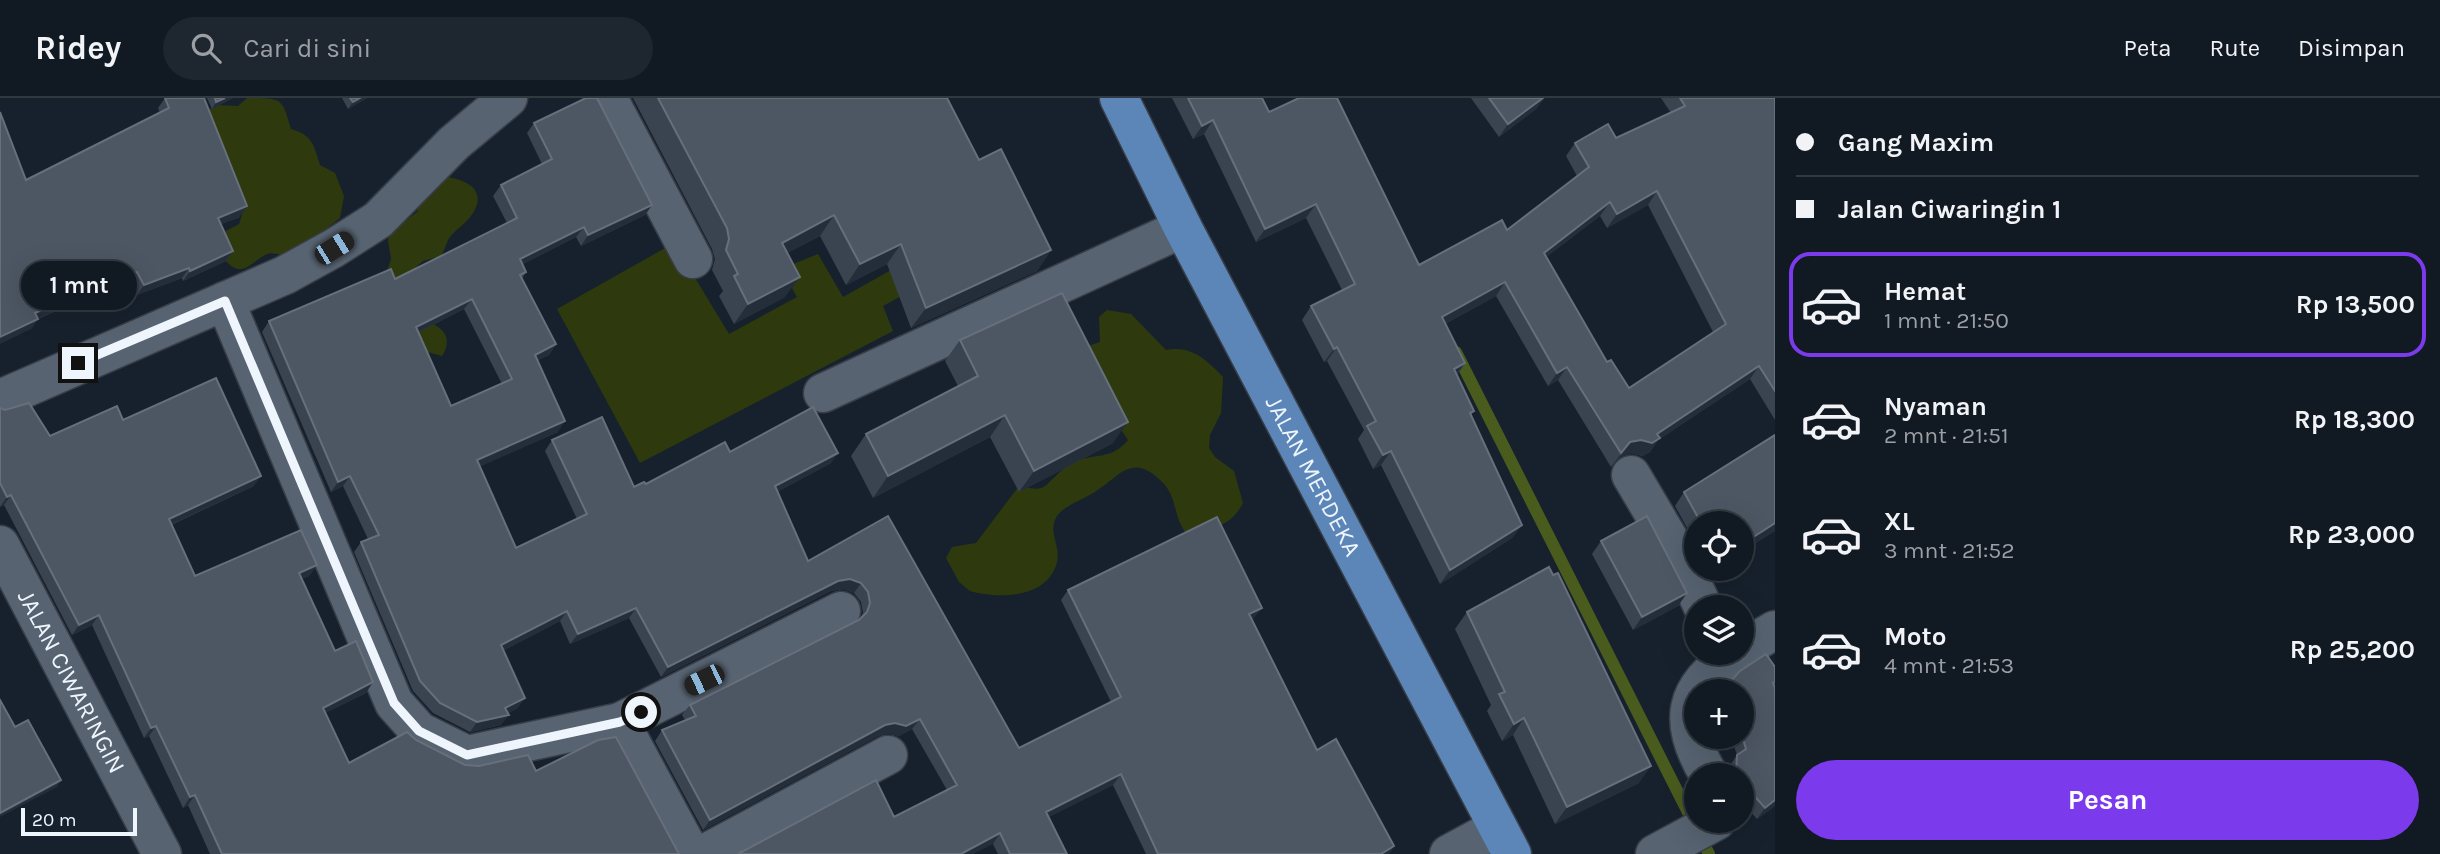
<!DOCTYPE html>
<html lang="id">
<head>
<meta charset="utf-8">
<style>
  :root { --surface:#111922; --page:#1e262f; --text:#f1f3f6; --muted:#9ca0a5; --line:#303840; --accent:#7c3aed }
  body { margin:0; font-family:Karla,sans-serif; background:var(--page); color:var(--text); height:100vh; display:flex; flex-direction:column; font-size:26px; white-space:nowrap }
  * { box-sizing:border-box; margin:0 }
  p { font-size:23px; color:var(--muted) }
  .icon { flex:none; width:38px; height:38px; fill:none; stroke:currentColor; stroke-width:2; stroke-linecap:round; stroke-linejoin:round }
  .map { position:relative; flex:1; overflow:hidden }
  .side { display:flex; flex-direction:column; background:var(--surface); width:665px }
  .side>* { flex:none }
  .hud { display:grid; align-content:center; height:154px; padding:0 21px; background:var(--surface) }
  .fabs { position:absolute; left:1684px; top:413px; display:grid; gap:14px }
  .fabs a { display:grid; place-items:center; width:70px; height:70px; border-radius:50%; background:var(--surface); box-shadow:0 7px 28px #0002,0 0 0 2px var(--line); font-size:35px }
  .scale { position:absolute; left:21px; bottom:18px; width:116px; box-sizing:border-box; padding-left:7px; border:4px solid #eef5fd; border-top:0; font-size:19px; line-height:24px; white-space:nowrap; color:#eef5fd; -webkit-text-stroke:5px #17212d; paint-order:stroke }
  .end { position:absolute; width:32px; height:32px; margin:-16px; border:9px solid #eef5fd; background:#111; box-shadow:0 0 0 4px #111 }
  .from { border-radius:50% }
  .bubble { position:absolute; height:49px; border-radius:24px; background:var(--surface); box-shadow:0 7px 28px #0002,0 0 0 2px var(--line); font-size:23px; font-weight:700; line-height:49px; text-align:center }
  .car { position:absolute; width:21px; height:42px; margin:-21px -10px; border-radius:9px; box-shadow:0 0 5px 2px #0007; background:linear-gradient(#222 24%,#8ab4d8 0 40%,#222 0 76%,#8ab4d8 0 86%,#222 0) }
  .hud b { display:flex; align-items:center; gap:24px; height:66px; font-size:26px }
  .hud b+b { border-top:2px solid var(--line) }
  .hud i { width:18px; height:18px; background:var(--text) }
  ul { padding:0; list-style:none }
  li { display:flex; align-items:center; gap:21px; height:105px; margin:0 14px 10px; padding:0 7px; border:4px solid transparent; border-radius:21px }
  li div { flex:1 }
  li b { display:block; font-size:26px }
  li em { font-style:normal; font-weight:700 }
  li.on { border-color:var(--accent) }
  li>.icon { width:63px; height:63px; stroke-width:1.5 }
  .button { display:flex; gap:14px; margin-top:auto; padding:14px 21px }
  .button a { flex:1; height:80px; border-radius:42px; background:var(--accent); color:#fff; font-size:28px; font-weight:700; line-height:80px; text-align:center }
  header { display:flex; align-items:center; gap:42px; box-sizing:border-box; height:98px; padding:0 35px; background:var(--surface); border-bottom:2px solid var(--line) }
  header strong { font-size:33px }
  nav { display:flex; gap:38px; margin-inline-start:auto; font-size:24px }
  .search { width:490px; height:63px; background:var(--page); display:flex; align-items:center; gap:18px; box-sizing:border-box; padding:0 24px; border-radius:38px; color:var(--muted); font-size:26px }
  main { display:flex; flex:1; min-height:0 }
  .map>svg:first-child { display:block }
  .green { fill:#2e3a0d }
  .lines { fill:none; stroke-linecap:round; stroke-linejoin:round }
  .stream { stroke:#4a5b1e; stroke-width:12 }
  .minor-casing { stroke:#373e48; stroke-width:41 }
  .major-casing { stroke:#373e48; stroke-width:41 }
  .minor { stroke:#576371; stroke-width:38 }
  .major { stroke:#5b86b7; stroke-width:38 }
  .wall { fill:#3a4350; fill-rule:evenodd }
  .shaded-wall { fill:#242e3a }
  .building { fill:#4d5663; stroke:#666f7b; stroke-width:2; fill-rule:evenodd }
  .route { stroke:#eef5fd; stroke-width:9 }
  .labels { text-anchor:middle; stroke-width:6; stroke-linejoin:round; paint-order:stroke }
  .street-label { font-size:24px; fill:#eef5fd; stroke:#17212d }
</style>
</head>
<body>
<header>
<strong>Ridey</strong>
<div class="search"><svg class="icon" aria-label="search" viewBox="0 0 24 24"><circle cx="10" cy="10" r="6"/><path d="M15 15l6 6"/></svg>Cari di sini</div>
<nav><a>Peta</a><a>Rute</a><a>Disimpan</a></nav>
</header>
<main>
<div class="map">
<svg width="1775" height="756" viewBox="0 0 1775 756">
  <rect width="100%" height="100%" fill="#17212d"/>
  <g class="green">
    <path d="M 247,0 C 283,0 282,0 291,31 C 313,37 314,48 320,67 L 335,75 L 344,98 L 340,120 L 314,141 L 284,157 C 278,157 272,154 267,156 C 251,163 243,182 226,163 L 224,134 L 239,126 L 242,117 L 206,14 L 215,7 L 238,8 Z"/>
    <path d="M 437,78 C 457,79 490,87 473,115 C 467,125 457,130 450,139 C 446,144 445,152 441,158 L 423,163 L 416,169 L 431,225 C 446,232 452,242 442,258 L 424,253 L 384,182 L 391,161 L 388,142 L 391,134 L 417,114 L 419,105 Z"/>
    <path d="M 674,145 L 729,236 L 797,199 L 781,171 L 818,156 L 843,199 L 918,157 L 927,184 L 883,208 L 893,233 L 640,365 L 557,211 Z"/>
    <path d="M 1107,212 L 1131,216 L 1166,252 C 1191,247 1207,262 1223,279 L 1221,315 L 1210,337 L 1209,350 L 1215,359 L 1234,373 L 1243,405 C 1230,430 1211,431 1186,435 C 1174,420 1177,402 1165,387 C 1132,351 1120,379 1093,395 C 1082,402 1065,407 1057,418 C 1047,433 1061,448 1057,464 C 1048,501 998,501 970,493 L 959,484 L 946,460 L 952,449 L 976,445 L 1019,388 C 1025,389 1034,392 1041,390 C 1049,388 1060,370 1074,364 C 1095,355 1112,362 1128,342 L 1110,315 L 1079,251 L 1100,244 L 1099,219 Z"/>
  </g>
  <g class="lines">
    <path class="stream" d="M 1456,254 L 1709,756"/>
    <defs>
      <g id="minor">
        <path d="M 608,0 L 693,161"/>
        <path d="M 225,203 L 394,605 L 419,633 L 467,657 L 620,624 L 691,756"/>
        <path d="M 823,295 L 1183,130"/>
        <path d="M 0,301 L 285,177 L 334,150 L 378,122 L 454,45 L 508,0"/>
        <path d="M 1631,377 L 1680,460 L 1703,509"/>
        <path id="s1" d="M 0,447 L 162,756"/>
        <path d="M 1741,552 L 1775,532"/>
        <path d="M 620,624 L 841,513"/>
        <path d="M 1709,677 C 1677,625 1682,588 1737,555"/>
        <path d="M 704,756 L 888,657"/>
        <path d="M 1449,756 L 1497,730"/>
        <path d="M 1655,756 L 1716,723"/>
      </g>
      <g id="major">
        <path id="s2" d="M 1119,0 L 1183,130 L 1512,756"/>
      </g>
    </defs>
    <use href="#minor" class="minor-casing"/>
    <use href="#major" class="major-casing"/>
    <use href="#minor" class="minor"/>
    <use href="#major" class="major"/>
  </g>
  <g class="wall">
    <path d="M 165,0 L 240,119 L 221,126 L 233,153 L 226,163 L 183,183 L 182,180 L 137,197 L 130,184 L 120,189 L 118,185 L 38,221 L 31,231 L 26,82 L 160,15 L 158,10 Z"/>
    <path d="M 207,0 L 233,0 L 212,11 Z"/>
    <path d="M 342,0 L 367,0 L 348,11 Z"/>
    <path d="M 633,0 L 947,0 L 979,62 L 1051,152 L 1037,173 L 911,230 L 887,166 L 846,187 L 820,138 L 787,155 L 785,199 L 734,226 L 719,198 L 723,193 L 712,172 L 715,161 L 712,151 Z"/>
    <path d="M 1172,0 L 1262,0 L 1269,14 L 1419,167 L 1507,132 L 1577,78 L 1566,58 L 1575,45 L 1616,40 L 1671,15 L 1661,0 L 1775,0 L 1775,322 L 1750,281 L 1658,342 L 1650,354 L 1642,358 L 1631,355 L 1621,358 L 1611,369 L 1558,282 L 1548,288 L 1496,198 L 1445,226 L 1465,265 L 1457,277 L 1474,313 L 1471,317 L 1522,427 L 1512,440 L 1440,486 L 1381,367 L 1373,371 L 1358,341 L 1364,332 L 1327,263 L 1324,264 L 1302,222 L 1311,208 L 1342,192 L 1306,120 L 1256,144 L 1204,36 L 1193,41 ZM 1648,107 L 1713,234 L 1629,290 L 1607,264 L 1546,159 L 1600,118 L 1607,130 Z"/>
    <path d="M 1471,0 L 1544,0 L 1536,11 L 1499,39 Z"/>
    <path d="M 534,25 L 652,107 L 645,117 L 581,148 L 576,139 L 523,166 L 526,174 L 522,181 L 556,246 L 549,257 L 538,262 L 558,334 L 480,368 L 516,450 L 577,421 L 545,353 L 552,342 L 634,389 L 646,386 L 730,354 L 831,365 L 777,394 L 808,463 L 888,418 L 1019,650 L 1111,604 L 1061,502 L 1068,492 L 1254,520 L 1252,521 L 1317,652 L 1394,748 L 1389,756 L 1146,756 L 1113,687 L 1048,719 L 1067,756 L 998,756 L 993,746 L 894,719 L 947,692 L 912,631 L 899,638 L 888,635 L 878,638 L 703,732 L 655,643 L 662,632 L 685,622 L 682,617 L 690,607 L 859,522 L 861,519 L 863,515 L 861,504 L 854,495 L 843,491 L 831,493 L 661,579 L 629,520 L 570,546 L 560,523 L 504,552 L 518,610 L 508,615 L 501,627 L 470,634 L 433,615 L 413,593 L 354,454 L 361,444 L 368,441 L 343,388 L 331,394 L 262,234 L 269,223 L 395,181 L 507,125 L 493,98 L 501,87 L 542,66 L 527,35 ZM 464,211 L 502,286 L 451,308 L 419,234 Z"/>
    <path d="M 960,242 L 1113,345 L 1019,394 L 990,339 L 873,400 L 851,358 L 866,336 L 958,288 L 945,263 Z"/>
    <path d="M 0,310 L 50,338 L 123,322 L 254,388 L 171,427 L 195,478 L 317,467 L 309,478 L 301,481 L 335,553 L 366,595 L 325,615 L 349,665 L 416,642 L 465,667 L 536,673 L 679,756 L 210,756 L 188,707 L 183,710 L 149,638 L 144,640 L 92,527 L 72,537 L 4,407 L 0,409 Z"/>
    <path d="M 1775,337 L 1775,433 L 1741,454 L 1741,425 L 1696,425 L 1696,446 L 1675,408 L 1684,394 Z"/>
    <path d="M 1601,443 L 1687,495 L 1678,508 L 1633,532 L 1592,456 Z"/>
    <path d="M 1467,514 L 1639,685 L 1555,726 L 1513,637 L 1502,643 L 1487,613 L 1491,607 L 1455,531 Z"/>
    <path d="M 1775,569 L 1775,708 L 1757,721 L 1741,703 L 1741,677 L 1728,677 L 1729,669 L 1737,657 L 1731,639 L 1741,639 L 1741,593 L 1723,593 L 1727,587 Z"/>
  </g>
  <g class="shaded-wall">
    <path d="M 225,0 L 233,0 L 212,11 L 216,4 Z"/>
    <path d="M 360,0 L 367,0 L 348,11 L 353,4 Z"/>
    <path d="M 1543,0 L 1544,0 L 1536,11 L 1499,39 L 1508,26 Z"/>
    <path d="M 1213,22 L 1204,36 L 1193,41 L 1202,28 Z"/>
    <path d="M 1657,93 L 1648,107 L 1607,130 L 1617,116 Z"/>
    <path d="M 1610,104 L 1600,118 L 1534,168 L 1544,155 Z"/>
    <path d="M 1316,106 L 1306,120 L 1256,144 L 1265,131 Z"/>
    <path d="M 652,107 L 645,117 L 581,148 L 588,137 Z"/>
    <path d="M 247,108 L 240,119 L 211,130 L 218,120 Z"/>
    <path d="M 834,117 L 820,138 L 768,165 L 782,145 Z"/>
    <path d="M 584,129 L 576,139 L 513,171 L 520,161 Z"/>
    <path d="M 901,146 L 887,166 L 846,187 L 860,166 Z"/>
    <path d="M 1051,152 L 1037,173 L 911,230 L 926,210 Z"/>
    <path d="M 233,153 L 226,163 L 183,183 L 190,173 Z"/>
    <path d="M 189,170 L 182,180 L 137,197 L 144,187 Z"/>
    <path d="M 126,174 L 118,185 L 28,225 L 35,215 Z"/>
    <path d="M 137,174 L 130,184 L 120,189 L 127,178 Z"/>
    <path d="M 800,179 L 785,199 L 734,226 L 748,206 Z"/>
    <path d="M 1505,184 L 1496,198 L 1432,233 L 1442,219 Z"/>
    <path d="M 472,201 L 464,211 L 409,239 L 416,229 Z"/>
    <path d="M 38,221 L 31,231 L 0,246 L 0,239 Z"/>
    <path d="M 556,246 L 549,257 L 528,267 L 535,257 Z"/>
    <path d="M 1337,249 L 1327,263 L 1324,264 L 1334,251 Z"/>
    <path d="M 1465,265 L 1456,278 L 1454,271 Z"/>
    <path d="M 1759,268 L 1750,281 L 1658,342 L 1650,354 L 1642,358 L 1631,355 L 1621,358 L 1611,369 L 1630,344 L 1657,336 Z"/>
    <path d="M 1567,269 L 1558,282 L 1548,288 L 1557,275 Z"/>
    <path d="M 1005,317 L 990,339 L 873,400 L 888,378 Z"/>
    <path d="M 565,323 L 558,334 L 470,373 L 477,362 Z"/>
    <path d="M 1128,324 L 1113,345 L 1019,394 L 1034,373 Z"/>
    <path d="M 1391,353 L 1381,367 L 1373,371 L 1383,357 Z"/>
    <path d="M 838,355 L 831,365 L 768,399 L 775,388 Z"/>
    <path d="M 261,378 L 254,388 L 161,431 L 169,421 Z"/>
    <path d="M 350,378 L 343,388 L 331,394 L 338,384 Z"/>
    <path d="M 11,397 L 4,407 L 0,409 L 7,399 Z"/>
    <path d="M 1775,425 L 1775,433 L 1741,454 L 1741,447 Z"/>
    <path d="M 1522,427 L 1512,440 L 1440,486 L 1450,472 Z"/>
    <path d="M 317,467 L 309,478 L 291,485 L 299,475 Z"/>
    <path d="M 850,481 L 861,485 L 854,495 L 843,491 L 831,493 L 661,579 L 668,569 L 838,483 Z"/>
    <path d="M 1687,495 L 1678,508 L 1633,532 L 1642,519 Z"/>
    <path d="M 636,510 L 629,520 L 570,546 L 578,536 Z"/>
    <path d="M 1262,510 L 1254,520 L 1242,526 L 1249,516 Z"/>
    <path d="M 567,513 L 560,523 L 494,557 L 501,547 Z"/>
    <path d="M 99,517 L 92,527 L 72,537 L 79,527 Z"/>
    <path d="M 373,584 L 366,595 L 315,620 L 323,610 Z"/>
    <path d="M 525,600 L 518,610 L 501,619 L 509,617 L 501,627 L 470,634 L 477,624 Z"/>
    <path d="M 1524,620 L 1513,637 L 1502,643 L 1514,626 Z"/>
    <path d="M 920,621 L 912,631 L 899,638 L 888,635 L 878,638 L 703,732 L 710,722 L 885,627 Z"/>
    <path d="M 156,628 L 149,638 L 144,640 L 151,630 Z"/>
    <path d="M 1651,668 L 1639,685 L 1555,726 L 1567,709 Z"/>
    <path d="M 1121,676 L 1113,687 L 1039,724 L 1046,714 Z"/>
    <path d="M 61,682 L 57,689 L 0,719 L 0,715 Z"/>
    <path d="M 195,697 L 188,707 L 183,710 L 190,699 Z"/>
    <path d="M 1775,702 L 1775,708 L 1757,721 L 1765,710 Z"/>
    <path d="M 1000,735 L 993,746 L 973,756 L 961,756 Z"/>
    <path d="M 1394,748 L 1389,756 L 1381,756 Z"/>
  </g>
  <g class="building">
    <path d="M 165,0 L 204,0 L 247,108 L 218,120 L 233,153 L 190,173 L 189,170 L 144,187 L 137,174 L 127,178 L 126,174 L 35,215 L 38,221 L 0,239 L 0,14 L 26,82 L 169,10 Z"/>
    <path d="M 215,0 L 225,0 L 216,4 Z"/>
    <path d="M 350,0 L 360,0 L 353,4 Z"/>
    <path d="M 586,0 L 597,0 L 652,107 L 588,137 L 584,129 L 520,161 L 526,174 L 520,177 L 556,246 L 535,257 L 565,323 L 477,362 L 516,450 L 587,416 L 552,342 L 602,319 L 634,389 L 644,384 L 646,386 L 725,344 L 730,354 L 813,309 L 838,355 L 775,388 L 808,463 L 888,418 L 1019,650 L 1121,599 L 1068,492 L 1217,419 L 1262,510 L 1249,516 L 1317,652 L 1336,641 L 1394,748 L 1381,756 L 1158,756 L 1121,676 L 1046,714 L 1067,756 L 1010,756 L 1000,735 L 961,756 L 738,756 L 876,682 L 894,719 L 957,687 L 920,621 L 906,628 L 895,625 L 885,627 L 710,722 L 662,632 L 696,618 L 690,607 L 859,522 L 867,514 L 870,505 L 868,494 L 861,485 L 850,481 L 838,483 L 668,569 L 636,510 L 578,536 L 567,513 L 501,547 L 525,600 L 505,610 L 509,617 L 477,624 L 440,605 L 420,583 L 361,444 L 379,437 L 350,378 L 338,384 L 269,223 L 391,171 L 395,181 L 517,120 L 501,87 L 552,61 L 534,25 ZM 472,201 L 512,281 L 451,308 L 416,229 Z"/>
    <path d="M 658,0 L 947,0 L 979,62 L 1001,51 L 1051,152 L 926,210 L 901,146 L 860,166 L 834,117 L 782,145 L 800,179 L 748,206 L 734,178 L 738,176 L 726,152 L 729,141 L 727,130 Z"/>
    <path d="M 1188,0 L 1262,0 L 1269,14 L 1299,0 L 1337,0 L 1419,167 L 1502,122 L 1507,132 L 1589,69 L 1575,45 L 1608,26 L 1616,40 L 1685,8 L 1680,0 L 1775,0 L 1775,293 L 1759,268 L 1657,336 L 1660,340 L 1652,345 L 1641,342 L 1630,344 L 1621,355 L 1567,269 L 1557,275 L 1505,184 L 1442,219 L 1465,265 L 1454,271 L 1474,313 L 1470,315 L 1522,427 L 1450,472 L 1391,353 L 1383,357 L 1367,328 L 1376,323 L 1337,249 L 1334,251 L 1311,208 L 1355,186 L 1316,106 L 1265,131 L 1213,22 L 1202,28 ZM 1657,93 L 1726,226 L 1629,290 L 1611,262 L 1607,264 L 1544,155 L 1610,104 L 1617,116 Z"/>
    <path d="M 1489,0 L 1543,0 L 1508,26 Z"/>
    <path d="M 1062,195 L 1128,324 L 1034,373 L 1005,317 L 888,378 L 866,336 L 978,278 L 960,242 Z"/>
    <path d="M 216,280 L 261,378 L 169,421 L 195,478 L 301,432 L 317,467 L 299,475 L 335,553 L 356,543 L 373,584 L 323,610 L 349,665 L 407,634 L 416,642 L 465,667 L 479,668 L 528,657 L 536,673 L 598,642 L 616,639 L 679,756 L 222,756 L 195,697 L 190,699 L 156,628 L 151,630 L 99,517 L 79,527 L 11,397 L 7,399 L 0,385 L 0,310 L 5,312 L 29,305 L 50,338 L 117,308 L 123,322 Z"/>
    <path d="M 1775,337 L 1775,425 L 1741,447 L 1741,425 L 1701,425 L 1684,394 Z"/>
    <path d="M 1647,418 L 1687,495 L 1642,519 L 1601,443 Z"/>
    <path d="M 1549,469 L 1553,477 L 1558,475 L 1651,668 L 1567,709 L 1524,620 L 1514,626 L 1499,596 L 1505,594 L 1467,514 Z"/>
    <path d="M 1766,556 L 1775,569 L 1775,584 L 1773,585 L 1775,590 L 1775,702 L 1765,710 L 1741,683 L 1741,677 L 1736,676 L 1737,657 L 1746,651 L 1741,634 L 1741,593 L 1729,593 L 1727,587 L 1740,573 Z"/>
    <path d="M 0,602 L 15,629 L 28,622 L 61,682 L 0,715 Z"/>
  </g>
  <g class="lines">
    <path class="route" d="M 78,265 L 225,203 L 394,605 L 419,633 L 467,657 L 620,624 L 641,614"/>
  </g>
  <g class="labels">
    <g class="street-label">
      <text dy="8" stroke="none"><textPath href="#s2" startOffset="425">JALAN MERDEKA</textPath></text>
      <text dy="8" stroke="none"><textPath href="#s1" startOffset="154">JALAN CIWARINGIN</textPath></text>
    </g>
  </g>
</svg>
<div class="fabs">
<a><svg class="icon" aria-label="locate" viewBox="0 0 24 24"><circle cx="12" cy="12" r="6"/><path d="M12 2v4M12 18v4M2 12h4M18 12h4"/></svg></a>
<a><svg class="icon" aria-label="layers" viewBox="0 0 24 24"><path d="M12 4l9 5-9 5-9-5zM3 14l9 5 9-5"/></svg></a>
<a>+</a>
<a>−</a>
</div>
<div class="scale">20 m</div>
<i class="end from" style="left:641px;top:614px"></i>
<i class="end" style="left:78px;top:265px"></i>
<div class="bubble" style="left:21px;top:163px;width:116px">1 mnt</div>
<i class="car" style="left:334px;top:150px;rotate:58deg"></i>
<i class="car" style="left:704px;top:582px;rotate:244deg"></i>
</div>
<section class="side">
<div class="hud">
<b><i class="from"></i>Gang Maxim</b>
<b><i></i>Jalan Ciwaringin 1</b>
</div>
<ul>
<li class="on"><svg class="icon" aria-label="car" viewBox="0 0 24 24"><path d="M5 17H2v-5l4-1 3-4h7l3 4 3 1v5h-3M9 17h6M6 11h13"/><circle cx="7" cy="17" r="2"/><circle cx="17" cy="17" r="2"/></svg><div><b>Hemat</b><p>1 mnt · 21:50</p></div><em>Rp 13,500</em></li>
<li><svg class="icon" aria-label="car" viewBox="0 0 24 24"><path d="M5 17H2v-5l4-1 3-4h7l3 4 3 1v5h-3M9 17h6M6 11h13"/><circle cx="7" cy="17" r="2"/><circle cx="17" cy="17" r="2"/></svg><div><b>Nyaman</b><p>2 mnt · 21:51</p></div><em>Rp 18,300</em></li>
<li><svg class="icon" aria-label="car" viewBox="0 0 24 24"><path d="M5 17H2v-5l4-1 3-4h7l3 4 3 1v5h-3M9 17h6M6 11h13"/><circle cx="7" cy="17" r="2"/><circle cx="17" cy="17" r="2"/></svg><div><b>XL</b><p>3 mnt · 21:52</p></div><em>Rp 23,000</em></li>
<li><svg class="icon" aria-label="car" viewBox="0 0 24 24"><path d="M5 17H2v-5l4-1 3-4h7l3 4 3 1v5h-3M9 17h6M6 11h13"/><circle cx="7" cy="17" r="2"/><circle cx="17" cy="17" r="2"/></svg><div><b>Moto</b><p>4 mnt · 21:53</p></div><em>Rp 25,200</em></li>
</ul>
<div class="button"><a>Pesan</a></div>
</section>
</main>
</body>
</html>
